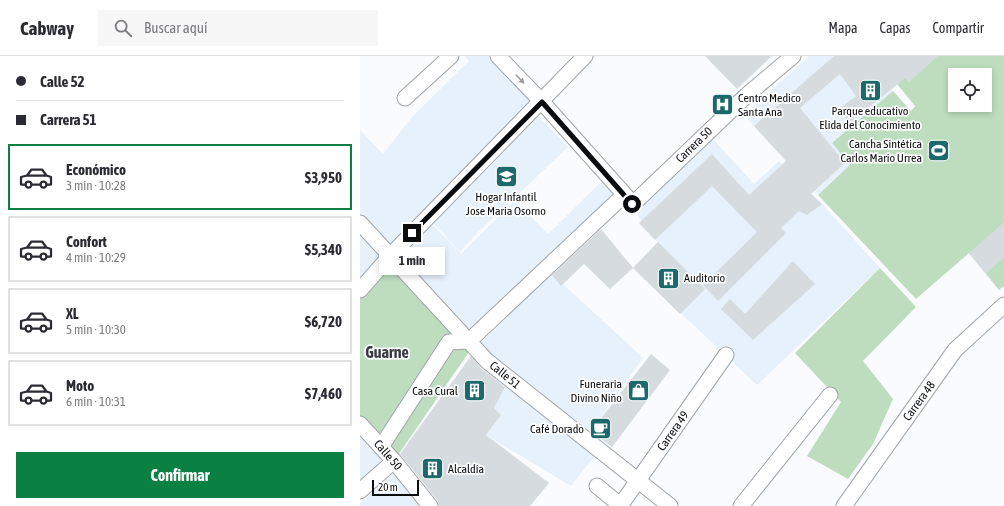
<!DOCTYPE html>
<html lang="es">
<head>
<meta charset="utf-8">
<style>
  :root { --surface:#fff; --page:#f7f7f7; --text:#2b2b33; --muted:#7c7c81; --line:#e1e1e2; --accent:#0b8043 }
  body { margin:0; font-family:"Asap Condensed",sans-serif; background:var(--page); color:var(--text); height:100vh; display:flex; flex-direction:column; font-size:15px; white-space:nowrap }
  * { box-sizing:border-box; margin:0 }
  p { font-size:13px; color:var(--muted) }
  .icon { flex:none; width:22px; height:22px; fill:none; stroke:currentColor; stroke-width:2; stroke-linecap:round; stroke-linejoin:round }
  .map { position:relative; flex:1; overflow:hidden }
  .details { display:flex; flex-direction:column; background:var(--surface); width:360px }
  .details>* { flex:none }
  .hud { display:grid; align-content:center; height:88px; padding:0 16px; background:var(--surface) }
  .buttons { position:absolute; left:588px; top:12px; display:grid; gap:8px }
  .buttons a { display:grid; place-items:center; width:44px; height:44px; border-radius:0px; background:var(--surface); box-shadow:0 2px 6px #0003; font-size:20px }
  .scale { position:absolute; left:12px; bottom:10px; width:47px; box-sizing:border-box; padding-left:4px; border:2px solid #0b0c0e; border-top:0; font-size:11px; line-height:14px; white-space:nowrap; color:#0b0c0e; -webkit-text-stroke:3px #fff; paint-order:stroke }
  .end { position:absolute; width:18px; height:18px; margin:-9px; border:5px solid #0b0c0e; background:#fff; box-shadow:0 0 0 2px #fff }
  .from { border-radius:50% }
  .bubble { position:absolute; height:28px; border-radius:0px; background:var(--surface); box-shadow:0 2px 6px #0003; font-size:13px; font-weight:700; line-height:28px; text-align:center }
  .hud b { display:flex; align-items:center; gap:14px; height:38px; font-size:15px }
  .hud b+b { border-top:1px solid var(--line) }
  .hud i { width:10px; height:10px; background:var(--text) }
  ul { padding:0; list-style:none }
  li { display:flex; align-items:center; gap:12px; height:66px; margin:0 8px 6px; padding:0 8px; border:2px solid var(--line); border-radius:0px }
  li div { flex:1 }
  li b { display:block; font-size:15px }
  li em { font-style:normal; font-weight:700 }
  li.selected { border-color:var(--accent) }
  li>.icon { width:36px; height:36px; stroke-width:1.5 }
  .action { display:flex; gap:8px; margin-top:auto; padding:8px 16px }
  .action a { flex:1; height:46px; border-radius:0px; background:var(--accent); color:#fff; font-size:16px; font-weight:700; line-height:46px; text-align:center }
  header { display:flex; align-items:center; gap:24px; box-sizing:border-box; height:56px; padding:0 20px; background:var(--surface); border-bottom:1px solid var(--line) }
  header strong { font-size:19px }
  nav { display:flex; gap:22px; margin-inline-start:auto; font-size:14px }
  .search { width:280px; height:36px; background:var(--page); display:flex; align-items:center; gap:10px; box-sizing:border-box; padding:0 14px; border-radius:0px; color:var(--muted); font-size:15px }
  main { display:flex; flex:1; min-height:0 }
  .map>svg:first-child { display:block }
  .built { fill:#e6f1fb }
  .green { fill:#bdddbe; fill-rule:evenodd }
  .building { fill:#d6dbdf }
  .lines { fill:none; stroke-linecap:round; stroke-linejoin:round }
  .minor-casing { stroke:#a0a4a9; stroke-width:17 }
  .minor { stroke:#fff; stroke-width:15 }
  .oneway { fill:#9d9e9f }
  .route { stroke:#0b0c0e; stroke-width:5 }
  .labels { text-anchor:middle; stroke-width:3.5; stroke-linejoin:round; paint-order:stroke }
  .poi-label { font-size:12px; fill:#0b0c0e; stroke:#fff; text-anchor:end }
  .street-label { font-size:12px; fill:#0b0c0e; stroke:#fff }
  .district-label { font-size:16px; font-weight:bold; fill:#393c40; stroke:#fff }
</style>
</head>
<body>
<header>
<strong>Cabway</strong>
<div class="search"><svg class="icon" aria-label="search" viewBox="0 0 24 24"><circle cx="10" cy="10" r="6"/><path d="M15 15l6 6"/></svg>Buscar aquí</div>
<nav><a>Mapa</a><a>Capas</a><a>Compartir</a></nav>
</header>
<main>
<section class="details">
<div class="hud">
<b><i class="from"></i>Calle 52</b>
<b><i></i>Carrera 51</b>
</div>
<ul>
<li class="selected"><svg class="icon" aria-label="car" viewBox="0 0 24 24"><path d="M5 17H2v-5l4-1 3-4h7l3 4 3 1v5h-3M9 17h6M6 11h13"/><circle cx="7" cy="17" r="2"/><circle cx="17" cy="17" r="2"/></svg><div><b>Económico</b><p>3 min · 10:28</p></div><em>$3,950</em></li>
<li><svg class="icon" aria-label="car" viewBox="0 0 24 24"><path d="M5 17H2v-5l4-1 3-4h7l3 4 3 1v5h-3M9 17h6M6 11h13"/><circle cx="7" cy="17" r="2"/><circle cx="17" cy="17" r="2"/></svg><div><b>Confort</b><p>4 min · 10:29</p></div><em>$5,340</em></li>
<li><svg class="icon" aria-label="car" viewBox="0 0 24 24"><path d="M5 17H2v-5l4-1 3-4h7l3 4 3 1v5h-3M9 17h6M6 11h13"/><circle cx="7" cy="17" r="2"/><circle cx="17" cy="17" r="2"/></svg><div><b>XL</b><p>5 min · 10:30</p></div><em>$6,720</em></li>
<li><svg class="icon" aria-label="car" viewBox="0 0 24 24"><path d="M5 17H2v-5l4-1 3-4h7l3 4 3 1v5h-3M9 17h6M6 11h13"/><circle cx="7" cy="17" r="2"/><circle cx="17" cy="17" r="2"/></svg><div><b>Moto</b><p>6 min · 10:31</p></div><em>$7,460</em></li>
</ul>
<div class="action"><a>Confirmar</a></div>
</section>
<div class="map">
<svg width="644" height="450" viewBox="0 0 644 450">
  <rect width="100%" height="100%" fill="#f9fbfe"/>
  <g class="built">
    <path d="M 105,0 L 132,0 L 177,46 L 31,194 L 0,160 L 0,74 L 23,98 L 52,61 L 109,5 Z"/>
    <path d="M 449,0 L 504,0 L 533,35 L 472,87 L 491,109 L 458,139 L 384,59 Z"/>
    <path d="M 176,58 L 208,91 L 117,177 L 100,196 L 70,163 Z"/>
    <path d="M 352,82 L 394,128 L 419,105 L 462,148 L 520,212 L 397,329 L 273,212 L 298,186 L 274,155 Z"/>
    <path d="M 244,123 L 260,139 L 109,279 L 37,199 L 69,165 L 101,198 L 155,144 L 188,178 Z"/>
    <path d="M 0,179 L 19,201 L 0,222 Z"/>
    <path d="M 191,217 L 283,302 L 231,375 L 133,304 L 120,288 Z"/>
    <path d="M 147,327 L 239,394 L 211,430 L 126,379 L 141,359 L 134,352 Z"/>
    <path d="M 0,380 L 22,405 L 0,425 Z"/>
    <path d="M 36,416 L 63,450 L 0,450 L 0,447 Z"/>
  </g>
  <g class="green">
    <path d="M 514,0 L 644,0 L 644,230 L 639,234 L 609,197 L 556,243 L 458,139 L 490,109 L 472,87 L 533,35 L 551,55 L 555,50 ZM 595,19 L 625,19 L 625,49 L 595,49 Z"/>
    <path d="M 30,207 L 111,293 L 34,405 L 0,366 L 0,239 Z"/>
    <path d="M 520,212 L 556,251 L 503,305 L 533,343 L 513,388 L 488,423 L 447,400 L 481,346 L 435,297 Z"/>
  </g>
  <g class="building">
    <path d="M 345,0 L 412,0 L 377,33 Z"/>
    <path d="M 474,0 L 578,0 L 549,26 L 545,22 L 490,67 L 478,54 L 496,40 L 480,18 L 440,52 L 485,107 L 451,138 L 462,148 L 447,159 L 439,155 L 421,172 L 426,177 L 358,245 L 343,229 L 397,176 L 352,130 L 295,184 L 279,167 L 352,98 L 389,139 L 426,105 L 394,70 Z"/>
    <path d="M 644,166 L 644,201 L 626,218 L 609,197 Z"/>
    <path d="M 241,173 L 273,212 L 250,233 L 224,208 L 201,230 L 192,219 Z"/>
    <path d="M 298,186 L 345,233 L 320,258 L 273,212 Z"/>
    <path d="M 433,205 L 455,228 L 393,284 L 361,253 L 370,243 L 385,258 Z"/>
    <path d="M 291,298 L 310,314 L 252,391 L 231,375 Z"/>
    <path d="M 111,300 L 121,312 L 145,331 L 134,352 L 141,359 L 126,379 L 189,427 L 170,450 L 79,450 L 77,444 L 40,398 Z"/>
  </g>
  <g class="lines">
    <defs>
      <g id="minor">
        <path d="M 138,0 L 182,46 L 273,148 L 387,39 L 433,0"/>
        <path d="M 45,42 L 91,0"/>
        <path d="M 0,167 L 127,305 L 310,450"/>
        <path d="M 0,234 L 30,200 L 225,0"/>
        <path d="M 0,368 L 34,405 L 70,450"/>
        <path d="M 21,391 L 89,286 L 109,285 L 264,139"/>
        <path d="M 237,430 L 260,449"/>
        <path d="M 0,435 L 34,405"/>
        <path d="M 260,450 L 366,299"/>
        <path d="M 381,450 L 470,339"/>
        <path d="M 484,450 L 595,294 L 644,249"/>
      </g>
    </defs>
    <use href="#minor" class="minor-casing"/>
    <use href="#minor" class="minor"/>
  </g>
  <defs><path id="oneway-solid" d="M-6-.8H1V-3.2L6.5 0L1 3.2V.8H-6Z"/></defs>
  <use class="oneway" href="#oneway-solid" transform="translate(160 23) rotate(46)"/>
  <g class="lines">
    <path class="route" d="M 52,177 L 182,46 L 272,148"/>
  </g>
  <defs>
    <symbol id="building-square" viewBox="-11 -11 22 22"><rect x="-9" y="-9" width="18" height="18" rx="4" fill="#1b696b" stroke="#fff"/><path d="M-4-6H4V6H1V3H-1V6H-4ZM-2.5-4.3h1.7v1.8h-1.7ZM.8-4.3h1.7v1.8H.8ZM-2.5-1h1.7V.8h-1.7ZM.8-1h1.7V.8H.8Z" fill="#fff"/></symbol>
    <symbol id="hospital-square" viewBox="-11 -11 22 22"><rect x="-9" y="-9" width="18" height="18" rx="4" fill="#1b696b" stroke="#fff"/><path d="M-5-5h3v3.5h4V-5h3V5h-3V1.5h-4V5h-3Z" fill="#fff"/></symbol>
    <symbol id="stadium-square" viewBox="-11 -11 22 22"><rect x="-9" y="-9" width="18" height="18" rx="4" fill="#1b696b" stroke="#fff"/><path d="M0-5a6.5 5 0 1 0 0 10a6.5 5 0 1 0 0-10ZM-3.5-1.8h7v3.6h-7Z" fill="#fff"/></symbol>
    <symbol id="school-square" viewBox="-11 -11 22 22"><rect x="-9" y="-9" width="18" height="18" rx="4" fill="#1b696b" stroke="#fff"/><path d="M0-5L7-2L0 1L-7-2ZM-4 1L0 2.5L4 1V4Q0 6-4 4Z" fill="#fff"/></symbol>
    <symbol id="shop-square" viewBox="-11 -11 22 22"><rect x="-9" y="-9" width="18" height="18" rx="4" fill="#1b696b" stroke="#fff"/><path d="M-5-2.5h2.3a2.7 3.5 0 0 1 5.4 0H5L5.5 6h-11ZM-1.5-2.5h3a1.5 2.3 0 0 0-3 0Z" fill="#fff"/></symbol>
    <symbol id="cafe-square" viewBox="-11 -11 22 22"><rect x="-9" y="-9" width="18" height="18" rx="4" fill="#1b696b" stroke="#fff"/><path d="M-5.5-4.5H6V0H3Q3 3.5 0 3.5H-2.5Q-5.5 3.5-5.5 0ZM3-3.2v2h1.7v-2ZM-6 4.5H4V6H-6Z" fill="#fff"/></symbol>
  </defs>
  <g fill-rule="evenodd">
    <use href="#building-square" x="498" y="22" width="25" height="25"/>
    <use href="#hospital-square" x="350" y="36" width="25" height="25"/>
    <use href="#stadium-square" x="566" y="82" width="25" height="25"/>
    <use href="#school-square" x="134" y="108" width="25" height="25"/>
    <use href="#building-square" x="296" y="210" width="25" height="25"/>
    <use href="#building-square" x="102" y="322" width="25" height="25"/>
    <use href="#shop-square" x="266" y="322" width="25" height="25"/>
    <use href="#cafe-square" x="228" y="360" width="25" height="25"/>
    <use href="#building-square" x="60" y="400" width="25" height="25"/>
  </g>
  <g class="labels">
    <g class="poi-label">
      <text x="378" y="46" text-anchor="start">Centro Medico<tspan x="378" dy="14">Santa Ana</tspan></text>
      <text x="510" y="59" text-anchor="middle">Parque educativo<tspan x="510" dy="14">Elida del Conocimiento</tspan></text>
      <text x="562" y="92">Cancha Sintética<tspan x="562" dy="14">Carlos Mario Urrea</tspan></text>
      <text x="146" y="145" text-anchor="middle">Hogar Infantil<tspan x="146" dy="14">Jose Maria Osorno</tspan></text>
      <text x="324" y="226" text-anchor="start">Auditorio</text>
      <text x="262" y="332">Funeraria<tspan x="262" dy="14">Divino Niño</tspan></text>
      <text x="98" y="339">Casa Cural</text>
      <text x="224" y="377">Café Dorado</text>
      <text x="88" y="417" text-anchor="start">Alcaldía</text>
    </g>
    <g class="street-label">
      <text transform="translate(334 89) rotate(-44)" y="4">Carrera 50</text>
      <text transform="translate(145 319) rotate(39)" y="4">Calle 51</text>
      <text transform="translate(559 345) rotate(-54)" y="4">Carrera 48</text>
      <text transform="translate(313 375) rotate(-55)" y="4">Carrera 49</text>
      <text transform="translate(28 399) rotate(49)" y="4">Calle 50</text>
    </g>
    <g class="district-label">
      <text x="27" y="302">Guarne</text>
    </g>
  </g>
</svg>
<div class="buttons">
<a><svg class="icon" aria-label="locate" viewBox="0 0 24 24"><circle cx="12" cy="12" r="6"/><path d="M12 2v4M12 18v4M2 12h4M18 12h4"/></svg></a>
</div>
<div class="scale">20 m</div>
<i class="end from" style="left:272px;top:148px"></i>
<i class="end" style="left:52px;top:177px"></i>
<div class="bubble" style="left:19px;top:191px;width:66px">1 min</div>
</div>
</main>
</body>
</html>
